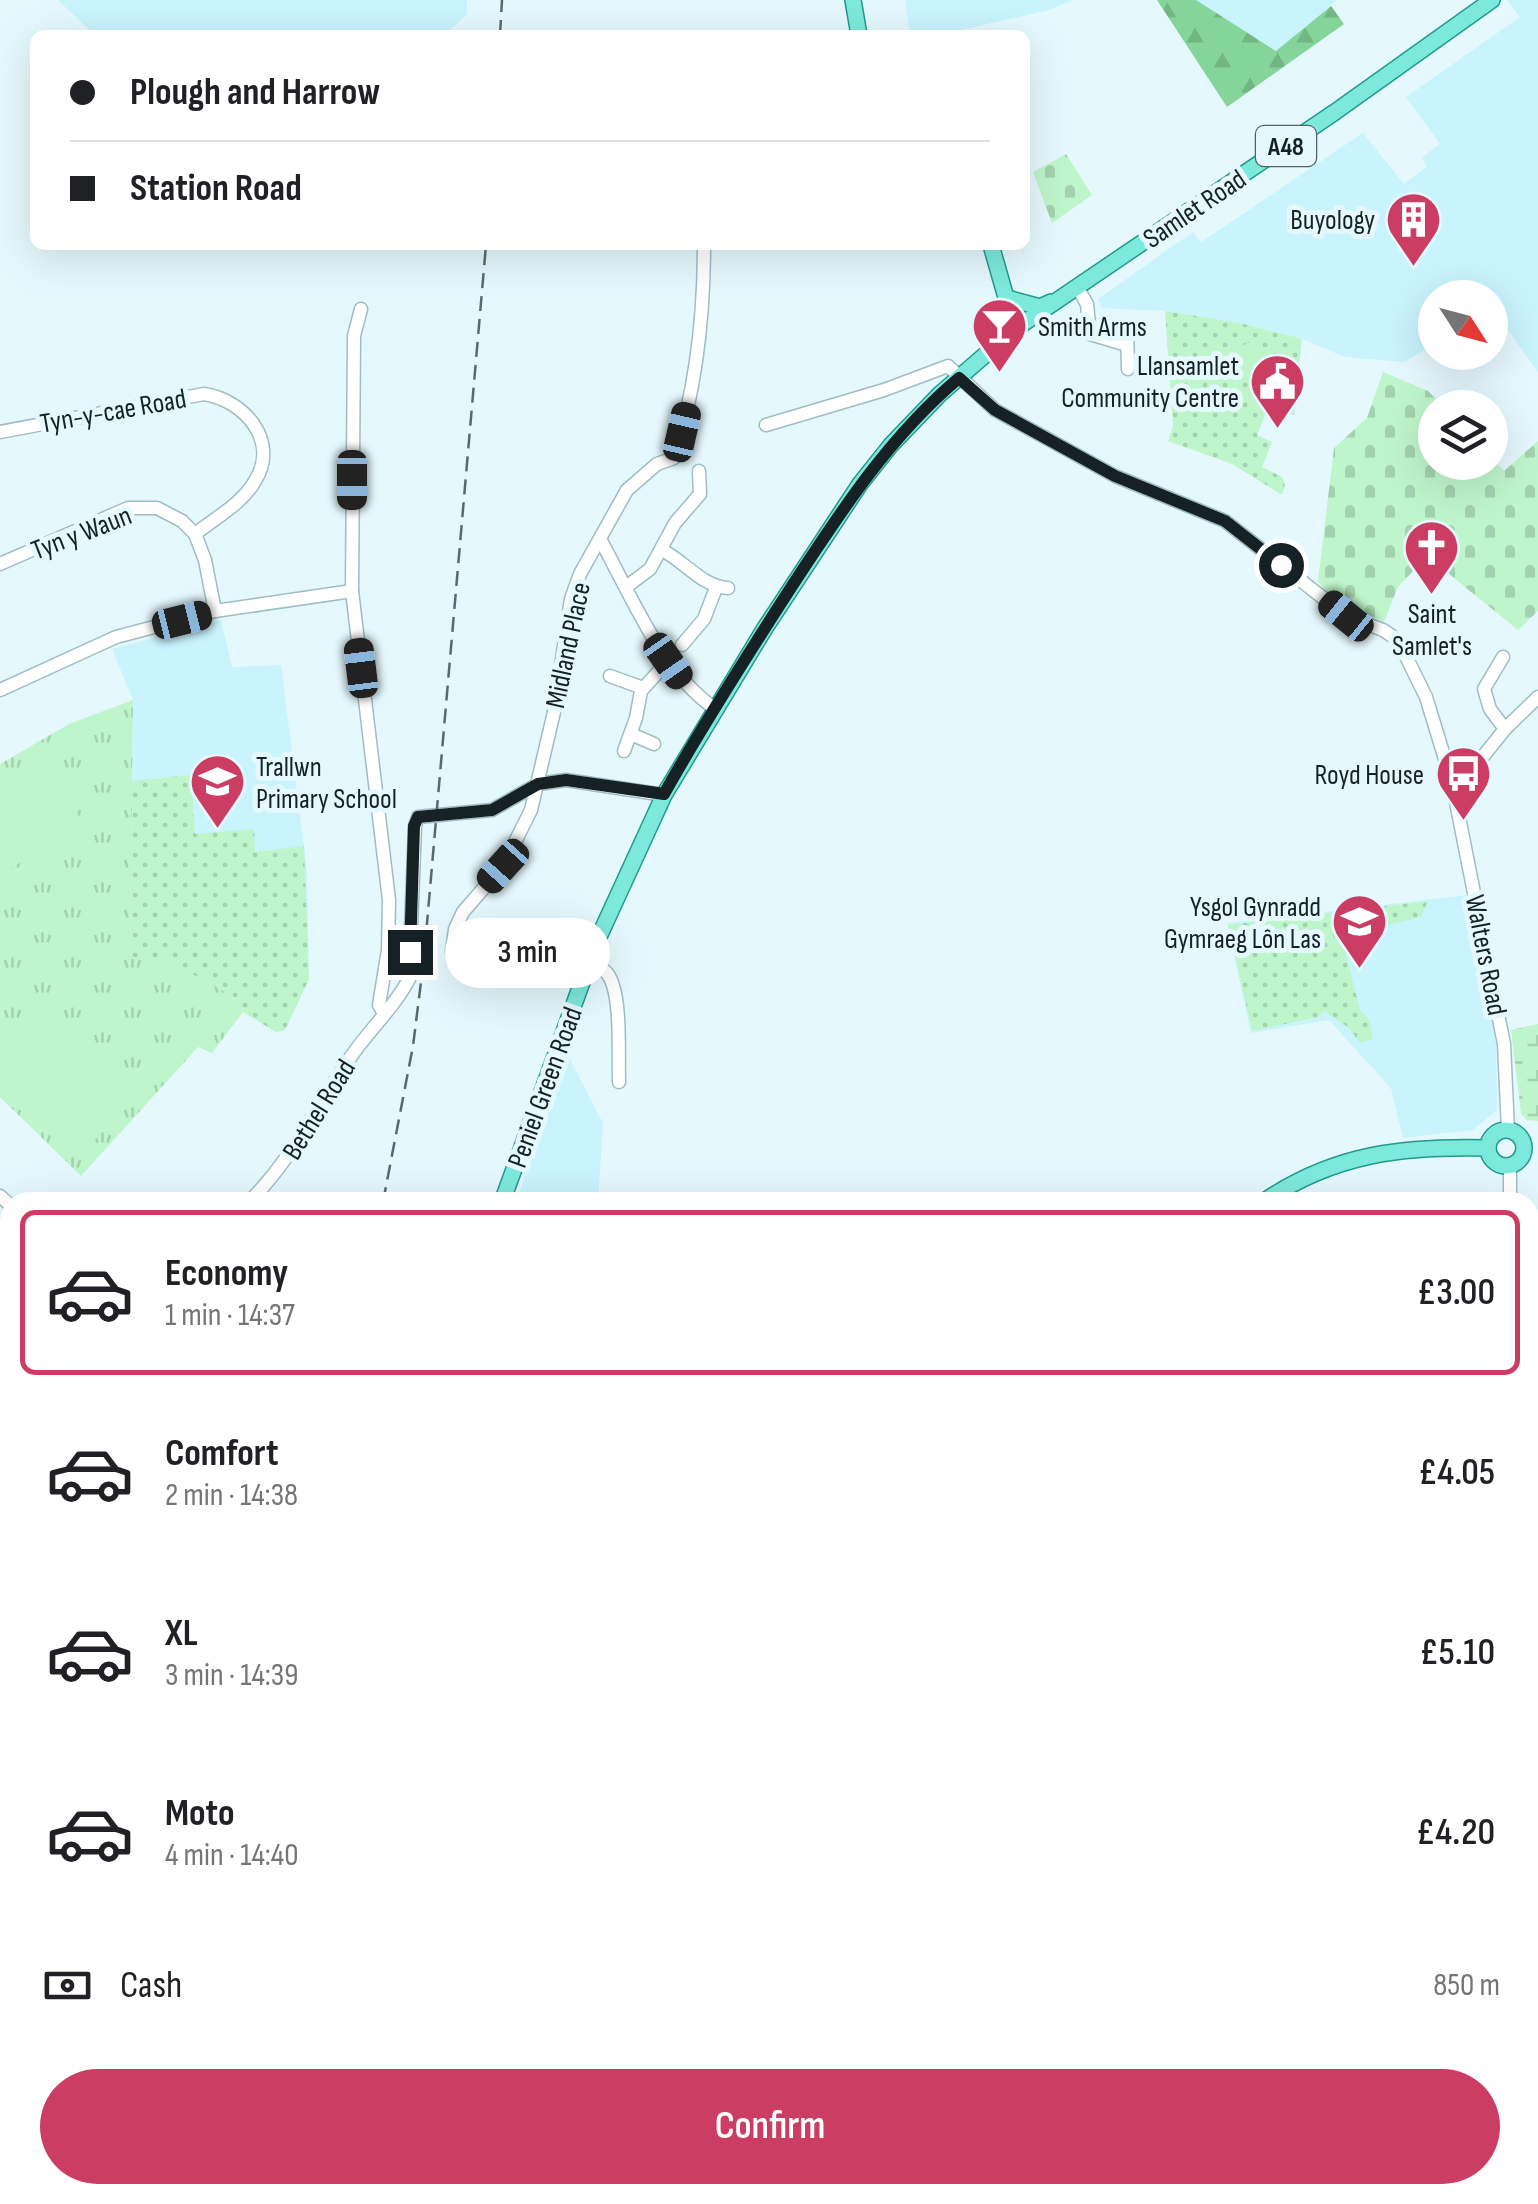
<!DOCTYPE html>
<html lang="en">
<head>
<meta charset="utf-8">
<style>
  :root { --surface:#fff; --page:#f6f6f6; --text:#202124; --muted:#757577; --line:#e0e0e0; --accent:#cb3d63 }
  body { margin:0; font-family:"Sofia Sans Condensed",sans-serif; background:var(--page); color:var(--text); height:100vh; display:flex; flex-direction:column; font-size:38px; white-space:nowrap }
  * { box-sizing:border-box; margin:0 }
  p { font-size:32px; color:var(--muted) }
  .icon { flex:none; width:55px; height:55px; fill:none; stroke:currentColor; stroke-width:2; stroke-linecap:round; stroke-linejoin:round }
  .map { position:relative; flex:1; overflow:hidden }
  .sheet { position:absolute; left:0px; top:1192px; width:1540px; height:1012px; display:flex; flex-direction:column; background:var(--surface); border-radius:30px 30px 0 0; box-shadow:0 10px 40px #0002 }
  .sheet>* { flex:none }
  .guide { position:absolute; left:30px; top:30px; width:1000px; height:220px; border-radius:15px; box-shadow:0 10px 40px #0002; display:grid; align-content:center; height:220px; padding:0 40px; background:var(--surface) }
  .needle { width:65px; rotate:126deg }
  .tools { position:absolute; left:1418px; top:280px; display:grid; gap:20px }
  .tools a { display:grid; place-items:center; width:90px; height:90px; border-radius:50%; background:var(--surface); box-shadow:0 10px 40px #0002; font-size:50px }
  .end { position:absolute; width:45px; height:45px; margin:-22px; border:12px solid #152124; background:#fff; box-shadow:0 0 0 5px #fff }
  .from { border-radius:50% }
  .bubble { position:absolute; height:70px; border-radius:35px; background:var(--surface); box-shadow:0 10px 40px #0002; font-size:32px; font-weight:600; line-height:70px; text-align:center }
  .car { position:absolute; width:30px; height:60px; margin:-30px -15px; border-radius:12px; box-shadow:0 0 8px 2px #0007; background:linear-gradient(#222 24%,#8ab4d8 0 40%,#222 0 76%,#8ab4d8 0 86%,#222 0) }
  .guide b { display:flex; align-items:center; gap:35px; height:95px; font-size:38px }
  .guide b+b { border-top:2px solid var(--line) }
  .guide i { width:25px; height:25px; background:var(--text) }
  ul { padding:18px 0 0; list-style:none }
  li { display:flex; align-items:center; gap:30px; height:165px; margin:0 20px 15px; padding:0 20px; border:5px solid transparent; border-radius:15px }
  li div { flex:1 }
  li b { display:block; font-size:38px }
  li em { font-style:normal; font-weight:600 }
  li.current { border-color:var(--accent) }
  li>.icon { width:90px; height:90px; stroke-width:1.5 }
  .pay { display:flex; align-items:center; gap:25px; height:110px; padding:0 40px; font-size:38px }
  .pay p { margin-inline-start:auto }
  .button { display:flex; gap:20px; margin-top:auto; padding:20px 40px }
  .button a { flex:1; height:115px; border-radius:60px; background:var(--accent); color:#fff; font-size:40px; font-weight:600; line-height:115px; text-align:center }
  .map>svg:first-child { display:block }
  .built { fill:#c9f3fd }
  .grass { fill:url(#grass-dots) }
  .forest { fill:url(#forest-firs) }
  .wetland { fill:url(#wetland-marsh) }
  .cemetery { fill:url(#cemetery-stones) }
  .park { fill:url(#park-tufts) }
  .pitch { fill:#bff5cb }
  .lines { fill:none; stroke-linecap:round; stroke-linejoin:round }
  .minor-casing { stroke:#9ebdc4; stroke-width:15 }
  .major-casing { stroke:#209a8d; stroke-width:18 }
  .highway-casing { stroke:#209a8d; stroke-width:20 }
  .minor { stroke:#fff; stroke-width:12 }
  .major { stroke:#7de9dc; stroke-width:15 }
  .highway { stroke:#26dbc5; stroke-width:18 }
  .rail { stroke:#5b696d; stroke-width:2.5; stroke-dasharray:15 8; stroke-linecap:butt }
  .route { stroke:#152124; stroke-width:12 }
  .labels { text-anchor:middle; stroke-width:10; stroke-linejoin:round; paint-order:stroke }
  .shield { fill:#e5f8fd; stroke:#536265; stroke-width:2.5 }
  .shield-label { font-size:25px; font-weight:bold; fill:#152124 }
  .street-label { font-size:28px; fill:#152124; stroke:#e5f8fd }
  .poi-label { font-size:28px; fill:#152124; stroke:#e5f8fd; text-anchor:end }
</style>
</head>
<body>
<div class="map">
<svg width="1538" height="2204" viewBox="0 0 1538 2204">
  <defs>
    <pattern id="grass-dots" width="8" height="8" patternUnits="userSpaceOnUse" patternTransform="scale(2.5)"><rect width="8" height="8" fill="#bff5cb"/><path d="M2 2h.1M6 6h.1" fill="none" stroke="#a3d2ae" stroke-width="1.8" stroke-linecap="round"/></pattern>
    <pattern id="forest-firs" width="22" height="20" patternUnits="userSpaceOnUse" patternTransform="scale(2.5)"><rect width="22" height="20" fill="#85d499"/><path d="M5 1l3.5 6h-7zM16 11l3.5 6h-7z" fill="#72b684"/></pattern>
    <pattern id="wetland-marsh" width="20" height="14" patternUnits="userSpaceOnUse" patternTransform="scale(2.5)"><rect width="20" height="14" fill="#bff5cb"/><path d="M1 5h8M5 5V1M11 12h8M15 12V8" fill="none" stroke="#a3d2ae"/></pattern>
    <pattern id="cemetery-stones" width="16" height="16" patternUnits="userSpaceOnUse" patternTransform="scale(2.5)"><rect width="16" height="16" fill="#bff5cb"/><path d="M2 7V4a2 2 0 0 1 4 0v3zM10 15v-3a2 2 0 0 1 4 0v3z" fill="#a3d2ae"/></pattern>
    <pattern id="park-tufts" width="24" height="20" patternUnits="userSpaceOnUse" patternTransform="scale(2.5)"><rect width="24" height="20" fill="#bff5cb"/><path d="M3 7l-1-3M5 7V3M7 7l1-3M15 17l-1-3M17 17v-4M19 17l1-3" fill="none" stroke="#a3d2ae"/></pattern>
  </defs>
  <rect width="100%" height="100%" fill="#e5f8fd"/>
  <g class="built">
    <path d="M 58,0 L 467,0 L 467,14 L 445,35 L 95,35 Z"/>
    <path d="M 905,0 L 1072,0 L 1049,10 L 938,35 L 910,35 Z"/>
    <path d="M 1194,0 L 1337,0 L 1277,51 Z"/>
    <path d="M 1507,0 L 1538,0 L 1538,372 L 1493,309 L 1490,310 L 1490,298 L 1435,298 L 1435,344 L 1404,362 L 1345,357 L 1302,339 L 1240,323 L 1165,311 L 1102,308 L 1098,299 L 1193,232 L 1201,242 L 1363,133 L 1404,184 L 1427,167 L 1422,157 L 1440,144 L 1406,97 L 1520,17 Z"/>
    <path d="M 221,620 L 232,667 L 281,665 L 307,871 L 309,979 L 285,1030 L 276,1032 L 243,1012 L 238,999 L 130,959 L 133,700 L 112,649 Z"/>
    <path d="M 1467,895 L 1496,1042 L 1497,1110 L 1473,1130 L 1403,1138 L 1391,1088 L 1329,1020 L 1251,1033 L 1227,923 Z"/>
    <path d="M 568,1056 L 603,1123 L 598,1202 L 516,1202 Z"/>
  </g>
  <g class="grass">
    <path d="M 1165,311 L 1240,323 L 1302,339 L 1294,415 L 1269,405 L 1257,435 L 1272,442 L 1262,467 L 1282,477 L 1285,486 L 1282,495 L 1232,464 L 1168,441 L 1173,426 Z"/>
    <path d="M 191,775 L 195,834 L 254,829 L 255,852 L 304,846 L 309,979 L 285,1030 L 276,1032 L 243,1012 L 238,999 L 130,959 L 132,781 Z"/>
    <path d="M 1428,901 L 1421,917 L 1349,935 L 1347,924 L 1335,927 L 1339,942 L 1343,942 L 1360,1010 L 1369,1020 L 1373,1039 L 1360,1043 L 1349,1028 L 1324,1011 L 1319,1017 L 1252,1031 L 1228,925 Z"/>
  </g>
  <g class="forest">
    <path d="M 1157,0 L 1196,0 L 1276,51 L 1331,6 L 1344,24 L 1227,107 Z"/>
    <path d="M 0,1908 L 5,1936 L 10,1937 L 10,2023 L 0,2036 Z"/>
    <path d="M 10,2062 L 10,2195 L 0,2204 L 0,2075 Z"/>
  </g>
  <path class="wetland" d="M 1538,1024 L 1538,1121 L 1526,1120 L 1521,1113 L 1511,1030 Z"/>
  <g class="cemetery">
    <path d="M 1066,154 L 1092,195 L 1052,223 L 1033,172 Z"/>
    <path d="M 1383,372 L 1428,391 L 1444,407 L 1435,408 L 1435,462 L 1490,462 L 1490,456 L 1504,471 L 1538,441 L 1538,611 L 1518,630 L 1427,556 L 1398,587 L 1384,622 L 1330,597 L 1318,581 L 1334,448 L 1367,418 Z"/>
  </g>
  <g class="park">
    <path d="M 1251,340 L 1275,373 L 1253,389 L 1238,368 L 1244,363 L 1235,351 Z"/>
    <path d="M 133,700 L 130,959 L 167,960 L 238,999 L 243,1012 L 212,1053 L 198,1047 L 81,1176 L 0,1097 L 0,764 L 69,724 Z"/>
  </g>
  <g class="pitch">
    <path d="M 44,759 L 83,823 L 0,875 L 0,787 Z"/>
    <path d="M 34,1005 L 134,1096 L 77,1160 L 0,1091 L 0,1043 Z"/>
  </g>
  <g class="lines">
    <defs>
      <g id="minor">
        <path d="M 1077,287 L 1087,304 L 1090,334 L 1127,345"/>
        <path d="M 361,309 L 354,336 L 352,591 L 389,900 L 388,950 L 379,1005 L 383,1012"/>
        <path d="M 1127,328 L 1128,369"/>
        <path d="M 766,425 L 884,390 L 948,366 L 995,410 L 1115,476 L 1225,521 L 1346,616 L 1383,630 L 1398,640 L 1426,697 L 1452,782 L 1504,1044 L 1508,1130"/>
        <path d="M 0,432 L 204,394 C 244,400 280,441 255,481 C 242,504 215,518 195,534"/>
        <path d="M 600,539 C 631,595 661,671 714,708"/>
        <path d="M 662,550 C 684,561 703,587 728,588"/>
        <path d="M 0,564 L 128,508 L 157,508 L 182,521 L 195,534 L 205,560 L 215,611"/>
        <path d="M 626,587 L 650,569 L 675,523 L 700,494 L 699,471"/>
        <path d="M 682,645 L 704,619 L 716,588"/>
        <path d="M 1503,657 L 1484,689 L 1490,709 L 1505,729"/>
        <path d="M 610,676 L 643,688"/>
        <path d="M 0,690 L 116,637 L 215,611 L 352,591"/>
        <path d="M 631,734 L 654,744"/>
        <path d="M 624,751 L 636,718 L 641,691 L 668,661"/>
        <path d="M 1452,782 L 1469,774 L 1505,729 L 1538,697"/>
        <path d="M 452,952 L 455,929 L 463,912 L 503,866 L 531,810 L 554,712 L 571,599 L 580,574 L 627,490 L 657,464 L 674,458 C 696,389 704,317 704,245"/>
        <path d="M 589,963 C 597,966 605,969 609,976 C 622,998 618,1056 619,1082"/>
        <path d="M 0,1196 L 10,1205"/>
        <path d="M 249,1202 C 292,1159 314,1111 348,1061 C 366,1033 394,1008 409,979 L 415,826 L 418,817 L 492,810 L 538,784 L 566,780 L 664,795"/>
        <path d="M 1510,1202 L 1510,1165"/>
        <path d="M 0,1393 L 10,1391"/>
        <path d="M 1530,1448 L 1538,1475"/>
        <path d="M 0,1692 L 10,1688"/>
        <path d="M 835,2195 L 836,2204"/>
      </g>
      <g id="major">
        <path d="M 853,0 L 859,35"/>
        <path d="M 991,245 L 1015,329"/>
        <path d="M 1007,298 L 1040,307 L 1051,302"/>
        <circle cx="1506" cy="1148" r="18"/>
        <path d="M 502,1202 L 597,941 L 664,795 L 765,628 L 860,484 L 891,445 L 940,394 L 1015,329 L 1335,112 L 1492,0"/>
        <path d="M 1263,1202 C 1335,1153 1404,1146 1488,1148"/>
        <path d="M 75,2204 L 82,2195"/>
        <path d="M 426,2204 L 440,2195"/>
      </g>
      <g id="highway">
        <path d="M 1530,2189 L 1538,2189"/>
        <path d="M 1302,2204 L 1368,2195"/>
      </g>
    </defs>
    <use href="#minor" class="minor-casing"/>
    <use href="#major" class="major-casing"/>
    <use href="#highway" class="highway-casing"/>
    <use href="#minor" class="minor"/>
    <use href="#major" class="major"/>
    <use href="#highway" class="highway"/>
    <g class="rail">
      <path d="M 500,35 L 502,0"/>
      <path d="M 383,1202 L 413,1046 L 424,958 L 486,245"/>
      <path d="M 1530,2026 L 1538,2027"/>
      <path d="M 0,2058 L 10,2044"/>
    </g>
  </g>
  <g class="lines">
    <path class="route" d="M 410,952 L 414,826 L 418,817 L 492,810 L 538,784 L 566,780 L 664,794 C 704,723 748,654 792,586 C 841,511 890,436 959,378 L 995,410 L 1115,476 L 1225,521 L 1281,565"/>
  </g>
  <defs>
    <symbol id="building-pin" viewBox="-11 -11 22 30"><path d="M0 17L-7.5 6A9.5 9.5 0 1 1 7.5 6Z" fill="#cb3d63" stroke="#e5f8fd"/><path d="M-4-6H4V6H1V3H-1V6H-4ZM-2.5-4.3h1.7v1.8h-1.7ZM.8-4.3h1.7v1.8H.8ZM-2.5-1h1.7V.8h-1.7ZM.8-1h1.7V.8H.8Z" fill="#fff"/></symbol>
    <symbol id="bar-pin" viewBox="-11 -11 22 30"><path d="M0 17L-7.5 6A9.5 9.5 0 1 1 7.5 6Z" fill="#cb3d63" stroke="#e5f8fd"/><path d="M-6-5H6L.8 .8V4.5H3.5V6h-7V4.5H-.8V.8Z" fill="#fff"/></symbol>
    <symbol id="civic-pin" viewBox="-11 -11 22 30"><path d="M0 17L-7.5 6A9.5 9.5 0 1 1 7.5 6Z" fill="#cb3d63" stroke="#e5f8fd"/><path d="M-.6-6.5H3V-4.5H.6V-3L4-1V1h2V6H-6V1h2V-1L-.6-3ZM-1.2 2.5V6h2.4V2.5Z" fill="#fff"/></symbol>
    <symbol id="church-pin" viewBox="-11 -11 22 30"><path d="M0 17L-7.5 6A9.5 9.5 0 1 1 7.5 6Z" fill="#cb3d63" stroke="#e5f8fd"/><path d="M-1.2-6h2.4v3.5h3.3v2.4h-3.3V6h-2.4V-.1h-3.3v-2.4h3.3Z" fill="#fff"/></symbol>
    <symbol id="bus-pin" viewBox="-11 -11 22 30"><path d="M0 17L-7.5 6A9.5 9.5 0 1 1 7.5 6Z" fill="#cb3d63" stroke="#e5f8fd"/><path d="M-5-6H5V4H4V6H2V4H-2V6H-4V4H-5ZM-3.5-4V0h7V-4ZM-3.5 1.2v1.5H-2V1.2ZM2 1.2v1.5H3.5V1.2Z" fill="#fff"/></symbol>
    <symbol id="school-pin" viewBox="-11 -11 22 30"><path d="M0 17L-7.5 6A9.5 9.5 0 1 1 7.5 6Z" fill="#cb3d63" stroke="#e5f8fd"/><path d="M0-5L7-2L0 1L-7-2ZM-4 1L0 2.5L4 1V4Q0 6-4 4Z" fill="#fff"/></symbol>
  </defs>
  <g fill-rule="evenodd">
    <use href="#building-pin" x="1382" y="188" width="63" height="86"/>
    <use href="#bar-pin" x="968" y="294" width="63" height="86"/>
    <use href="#civic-pin" x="1246" y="350" width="63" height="86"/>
    <use href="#church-pin" x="1400" y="516" width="63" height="86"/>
    <use href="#bus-pin" x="1432" y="742" width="63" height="86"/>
    <use href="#school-pin" x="186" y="750" width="63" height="86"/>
    <use href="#school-pin" x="1328" y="890" width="63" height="86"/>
  </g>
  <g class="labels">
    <rect class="shield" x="1256" y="126" width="60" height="40" rx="8"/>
    <g class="shield-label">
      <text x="1286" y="155">A48</text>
    </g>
    <g class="street-label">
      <text transform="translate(1194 208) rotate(-34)" y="10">Samlet Road</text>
      <text transform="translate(113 410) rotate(-10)" y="10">Tyn-y-cae Road</text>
      <text transform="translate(81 532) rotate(-21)" y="10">Tyn y Waun</text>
      <text transform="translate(567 645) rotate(-78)" y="10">Midland Place</text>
      <text transform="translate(1487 955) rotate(79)" y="10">Walters Road</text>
      <text transform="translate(544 1087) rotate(-70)" y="10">Peniel Green Road</text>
      <text transform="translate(318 1109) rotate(-58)" y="10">Bethel Road</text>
    </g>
    <g class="poi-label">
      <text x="1375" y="229">Buyology</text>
      <text x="1038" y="336" text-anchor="start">Smith Arms</text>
      <text x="1239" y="375">Llansamlet<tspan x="1239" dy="32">Community Centre</tspan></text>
      <text x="1432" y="623" text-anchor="middle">Saint<tspan x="1432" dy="32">Samlet's</tspan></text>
      <text x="256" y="776" text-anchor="start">Trallwn<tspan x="256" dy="32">Primary School</tspan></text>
      <text x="1424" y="784">Royd House</text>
      <text x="1321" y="916">Ysgol Gynradd<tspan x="1321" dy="32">Gymraeg Lôn Las</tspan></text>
    </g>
  </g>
</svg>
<div class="tools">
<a><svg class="needle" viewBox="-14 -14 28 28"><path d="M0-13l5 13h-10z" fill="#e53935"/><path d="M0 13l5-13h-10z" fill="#757577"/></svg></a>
<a><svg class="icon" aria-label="layers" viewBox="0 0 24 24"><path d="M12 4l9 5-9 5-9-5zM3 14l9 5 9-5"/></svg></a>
</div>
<i class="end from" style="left:1281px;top:565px"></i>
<i class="end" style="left:410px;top:952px"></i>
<div class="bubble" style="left:445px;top:918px;width:165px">3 min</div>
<i class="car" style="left:682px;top:432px;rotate:13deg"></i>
<i class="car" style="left:352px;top:480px;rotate:180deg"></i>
<i class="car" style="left:1346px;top:616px;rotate:309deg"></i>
<i class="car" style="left:182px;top:620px;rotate:76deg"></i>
<i class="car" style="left:668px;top:661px;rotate:145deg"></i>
<i class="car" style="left:361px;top:668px;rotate:353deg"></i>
<i class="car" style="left:503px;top:866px;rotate:222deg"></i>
<div class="guide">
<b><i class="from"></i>Plough and Harrow</b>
<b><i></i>Station Road</b>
</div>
<section class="sheet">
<ul>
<li class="current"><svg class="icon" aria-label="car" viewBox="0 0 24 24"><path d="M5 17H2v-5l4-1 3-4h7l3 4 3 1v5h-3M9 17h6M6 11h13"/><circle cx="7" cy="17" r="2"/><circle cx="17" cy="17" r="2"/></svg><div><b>Economy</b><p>1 min · 14:37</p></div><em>£3.00</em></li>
<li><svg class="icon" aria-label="car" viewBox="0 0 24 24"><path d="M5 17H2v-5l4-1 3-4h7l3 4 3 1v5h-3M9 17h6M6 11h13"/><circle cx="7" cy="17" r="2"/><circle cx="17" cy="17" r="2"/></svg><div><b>Comfort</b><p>2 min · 14:38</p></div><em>£4.05</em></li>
<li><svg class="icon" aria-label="car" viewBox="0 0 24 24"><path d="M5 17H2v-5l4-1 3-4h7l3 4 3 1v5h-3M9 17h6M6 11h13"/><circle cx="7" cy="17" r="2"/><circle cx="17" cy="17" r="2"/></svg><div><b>XL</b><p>3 min · 14:39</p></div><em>£5.10</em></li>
<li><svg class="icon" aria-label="car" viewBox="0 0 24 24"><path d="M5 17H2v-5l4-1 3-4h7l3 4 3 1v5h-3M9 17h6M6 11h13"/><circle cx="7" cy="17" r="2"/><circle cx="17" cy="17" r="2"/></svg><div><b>Moto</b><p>4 min · 14:40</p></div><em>£4.20</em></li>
</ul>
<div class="pay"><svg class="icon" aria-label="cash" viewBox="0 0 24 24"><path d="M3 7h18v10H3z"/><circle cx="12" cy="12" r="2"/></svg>Cash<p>850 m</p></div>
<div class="button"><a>Confirm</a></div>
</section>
</div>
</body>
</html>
